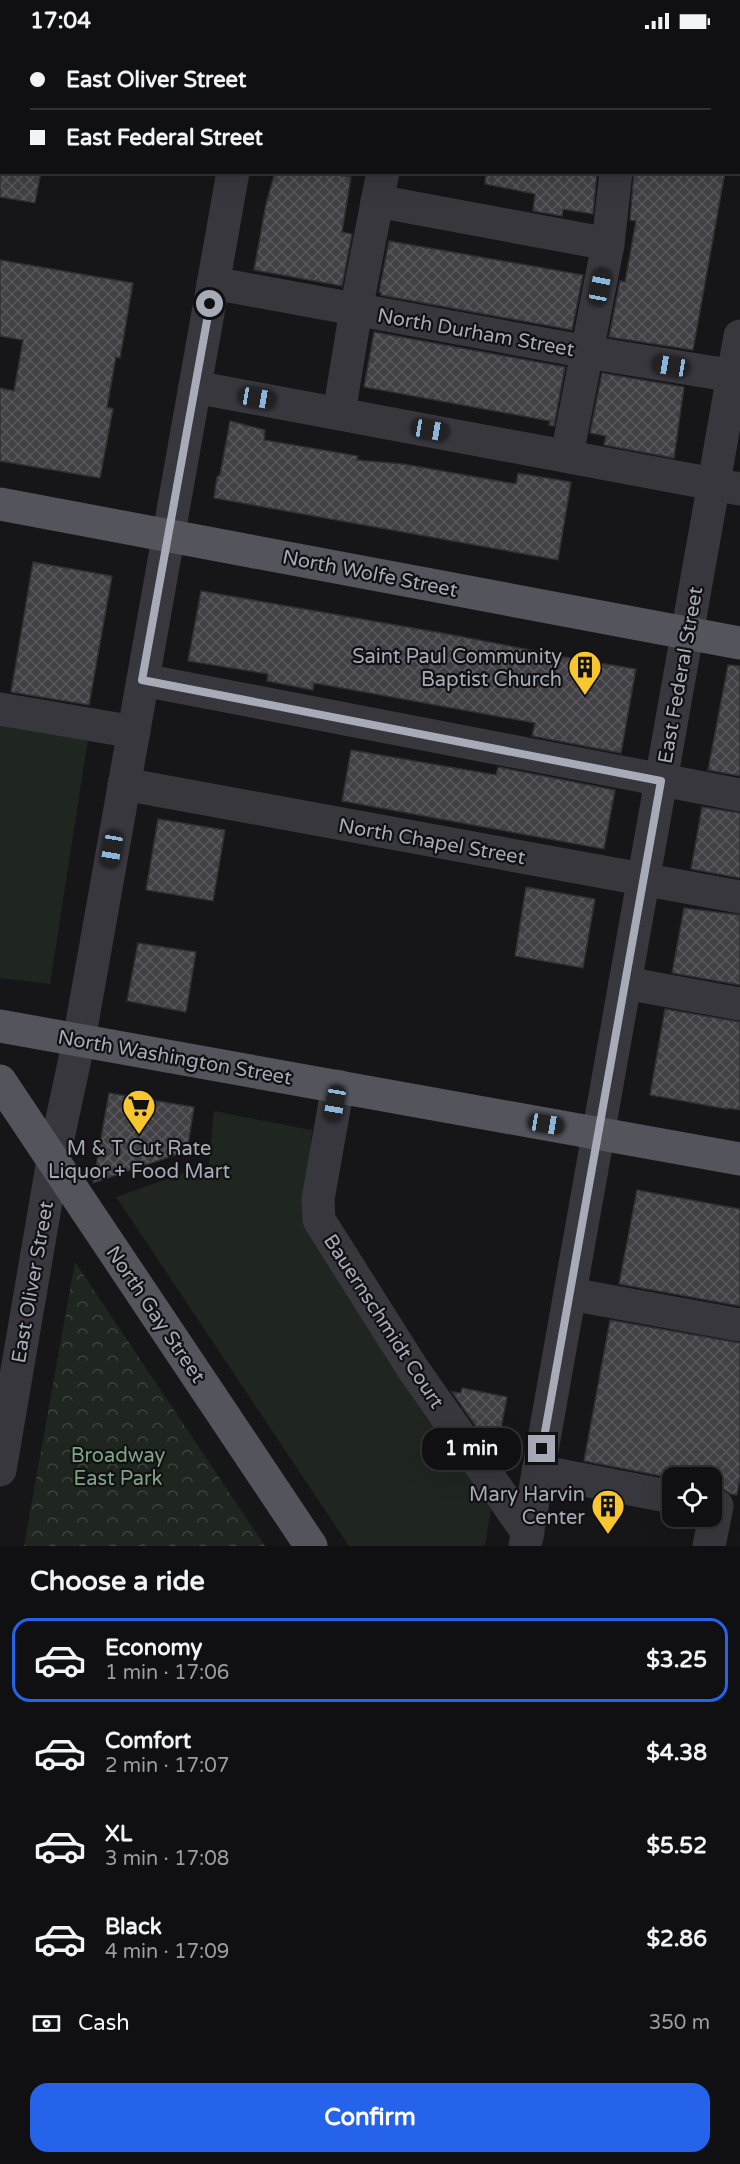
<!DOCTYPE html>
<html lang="en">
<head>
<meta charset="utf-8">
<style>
  :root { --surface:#101012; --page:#1e1e20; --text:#f1f3f6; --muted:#9c9d9f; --line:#303032; --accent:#2563eb }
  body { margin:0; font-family:"Varela Round",sans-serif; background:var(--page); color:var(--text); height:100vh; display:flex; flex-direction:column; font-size:22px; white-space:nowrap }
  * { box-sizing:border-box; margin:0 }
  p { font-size:20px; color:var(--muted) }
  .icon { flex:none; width:33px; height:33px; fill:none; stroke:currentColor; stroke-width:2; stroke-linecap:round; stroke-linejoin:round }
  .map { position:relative; height:1504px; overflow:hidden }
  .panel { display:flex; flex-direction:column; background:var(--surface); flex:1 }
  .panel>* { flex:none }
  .banner { position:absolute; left:0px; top:0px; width:741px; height:132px; box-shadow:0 6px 24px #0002,0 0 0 2px var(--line); display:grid; align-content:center; height:132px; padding:0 30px; background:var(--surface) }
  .fabs { position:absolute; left:662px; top:1425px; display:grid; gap:12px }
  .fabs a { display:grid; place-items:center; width:60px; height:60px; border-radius:12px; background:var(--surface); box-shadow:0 6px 24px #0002,0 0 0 2px var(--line); font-size:30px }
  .end { position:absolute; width:27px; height:27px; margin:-14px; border:8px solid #a7abb8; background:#111; box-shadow:0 0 0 3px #111 }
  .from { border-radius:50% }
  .bubble { position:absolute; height:42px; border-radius:18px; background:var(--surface); box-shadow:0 6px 24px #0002,0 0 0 2px var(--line); font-size:20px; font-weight:800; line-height:42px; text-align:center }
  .car { position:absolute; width:18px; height:36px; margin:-18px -9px; border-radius:8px; box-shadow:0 0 4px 2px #0007; background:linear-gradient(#222 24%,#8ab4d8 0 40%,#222 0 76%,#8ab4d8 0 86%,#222 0) }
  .banner b { display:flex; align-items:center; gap:21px; height:57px; font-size:22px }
  .banner b+b { border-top:2px solid var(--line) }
  .banner i { width:15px; height:15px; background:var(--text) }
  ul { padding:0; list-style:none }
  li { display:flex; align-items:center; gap:18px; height:84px; margin:0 12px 9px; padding:0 18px; border:3px solid transparent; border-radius:18px }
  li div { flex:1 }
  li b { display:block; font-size:22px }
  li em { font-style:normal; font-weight:800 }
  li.selected { border-color:var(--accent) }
  li>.icon { width:54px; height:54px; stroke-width:1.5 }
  h2 { padding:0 30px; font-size:27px; line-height:72px }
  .pay { display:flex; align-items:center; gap:15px; height:66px; padding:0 30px; font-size:22px }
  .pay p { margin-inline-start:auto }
  .primary-button { display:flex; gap:12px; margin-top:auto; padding:12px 30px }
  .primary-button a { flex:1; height:69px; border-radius:18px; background:var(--accent); color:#fff; font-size:24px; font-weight:800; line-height:69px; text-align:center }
  .status { display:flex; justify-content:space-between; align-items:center; height:42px; padding:0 30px; background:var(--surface); direction:ltr }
  .status svg { height:16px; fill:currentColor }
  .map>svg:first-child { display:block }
  .grass { fill:#1e261f }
  .park { fill:url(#park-crowns) }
  .building { fill:url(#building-cross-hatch); stroke:#303034; stroke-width:1.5 }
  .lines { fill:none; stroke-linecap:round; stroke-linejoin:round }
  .minor { stroke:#37373d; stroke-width:33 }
  .major { stroke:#53545c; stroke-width:33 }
  .route { stroke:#a7abb8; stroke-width:8 }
  .labels { text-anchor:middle; stroke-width:4.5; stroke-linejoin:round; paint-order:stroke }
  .street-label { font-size:20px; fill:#a7abb8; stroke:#111113 }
  .poi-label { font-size:20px; fill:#a7abb8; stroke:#111113; text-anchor:end }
  .park-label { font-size:20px; fill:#7ea484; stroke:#111113 }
</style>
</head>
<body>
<div class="status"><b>17:04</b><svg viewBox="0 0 49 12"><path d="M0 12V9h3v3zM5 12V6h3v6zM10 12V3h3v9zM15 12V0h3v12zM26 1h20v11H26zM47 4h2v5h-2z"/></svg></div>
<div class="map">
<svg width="740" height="1504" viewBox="0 0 740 1504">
  <defs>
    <pattern id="park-crowns" width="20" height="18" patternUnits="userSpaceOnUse" patternTransform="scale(1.5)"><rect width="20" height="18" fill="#1e261f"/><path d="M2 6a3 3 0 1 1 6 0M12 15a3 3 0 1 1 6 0" fill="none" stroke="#3c433d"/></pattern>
    <pattern id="building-cross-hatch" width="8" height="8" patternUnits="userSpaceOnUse" patternTransform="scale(1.5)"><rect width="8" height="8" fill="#404045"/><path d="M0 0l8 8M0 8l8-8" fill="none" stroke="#59595e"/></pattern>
  </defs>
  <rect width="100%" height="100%" fill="#161618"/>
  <g class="grass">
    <path d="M 0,674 L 89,691 L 50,942 L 0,936 Z"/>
    <path d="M 214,1069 L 312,1088 L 305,1163 L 315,1193 L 491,1467 L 485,1504 L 349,1504 L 116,1155 L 209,1122 Z"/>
  </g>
  <path class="park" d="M 75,1220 L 265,1504 L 24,1504 Z"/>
  <g class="building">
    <path d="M 0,130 L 41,130 L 35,161 L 0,155 Z"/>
    <path d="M 275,130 L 321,130 L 351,135 L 342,190 L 352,192 L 342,244 L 254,228 L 266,162 Z"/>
    <path d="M 486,130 L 597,130 L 593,172 L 563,167 L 562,174 L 533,169 L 535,152 L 485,142 Z"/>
    <path d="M 634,130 L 725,130 L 693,308 L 609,295 L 620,239 L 625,240 L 636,179 L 630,178 Z"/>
    <path d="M 389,199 L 583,233 L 572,288 L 381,253 L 381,250 L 379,250 Z"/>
    <path d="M 0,218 L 133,241 L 120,316 L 116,315 L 107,365 L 113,367 L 100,436 L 0,419 L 0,346 L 14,349 L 23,298 L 0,294 Z"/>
    <path d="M 374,290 L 565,325 L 554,384 L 549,383 L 550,379 L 364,345 Z"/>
    <path d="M 602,331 L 684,345 L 674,416 L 604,403 L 606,394 L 590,391 Z"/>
    <path d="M 230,379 L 265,388 L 264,398 L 358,414 L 357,418 L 403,422 L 516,442 L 518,431 L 571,440 L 558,518 L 214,456 L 217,435 L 220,433 Z"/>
    <path d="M 33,520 L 112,534 L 89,663 L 11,650 Z"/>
    <path d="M 201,549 L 453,593 L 546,611 L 546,612 L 636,627 L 621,711 L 532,694 L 535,681 L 331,644 L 314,641 L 313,648 L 267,639 L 268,632 L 188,619 Z"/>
    <path d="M 728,623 L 740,624 L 740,734 L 708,728 Z"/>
    <path d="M 351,708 L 496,733 L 498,725 L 615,748 L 604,807 L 342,759 Z"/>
    <path d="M 702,765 L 740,771 L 740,836 L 691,827 Z"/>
    <path d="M 158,777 L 225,788 L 213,859 L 146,848 Z"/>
    <path d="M 526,845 L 595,857 L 583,926 L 515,914 Z"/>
    <path d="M 684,866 L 740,873 L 740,943 L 672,931 Z"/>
    <path d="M 138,901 L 196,910 L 186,970 L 127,959 Z"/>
    <path d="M 665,967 L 740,980 L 740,1068 L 727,1066 L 727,1067 L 650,1053 Z"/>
    <path d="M 109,1051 L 194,1065 L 187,1109 L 93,1141 Z"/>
    <path d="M 637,1148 L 740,1167 L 740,1264 L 619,1242 Z"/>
    <path d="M 610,1278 L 740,1301 L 740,1435 L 737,1453 L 731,1452 L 721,1446 L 711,1446 L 711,1436 L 672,1436 L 584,1419 Z"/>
    <path d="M 462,1346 L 507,1355 L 496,1413 L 452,1350 L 461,1351 Z"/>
  </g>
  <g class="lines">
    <g class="minor">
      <path d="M 179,0 L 190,2"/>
      <path d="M 256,2 L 256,0"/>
      <path d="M 407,2 L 407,0"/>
      <path d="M 523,2 L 523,0"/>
      <path d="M 635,2 L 635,0"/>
      <path d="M 377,159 L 608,202"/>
      <path d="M 213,241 L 587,310 L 740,335"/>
      <path d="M 195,345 L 740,447"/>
      <path d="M 339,371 L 356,268 L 383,130"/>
      <path d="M 567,413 L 608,202 L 616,130"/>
      <path d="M 143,638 L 740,753"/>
      <path d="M 0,667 L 134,690"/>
      <path d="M 124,742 L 740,855"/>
      <path d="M 625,941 L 740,962"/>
      <path d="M 338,1044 L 318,1157 L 319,1178 L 413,1327 L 528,1491"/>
      <path d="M 570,1252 L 740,1283"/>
      <path d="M 0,1428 L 52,1124 L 79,998 L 233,130"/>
      <path d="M 538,1429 L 672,1455"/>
      <path d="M 525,1504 L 740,294"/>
      <path d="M 709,1504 L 717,1464"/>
    </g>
    <g class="major">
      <path d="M 0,462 L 740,601"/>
      <path d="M 0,984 L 740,1117"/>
      <path d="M 0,1039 L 311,1504"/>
    </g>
  </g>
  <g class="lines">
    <path class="route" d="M 210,262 L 142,638 L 661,739 L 542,1407"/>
  </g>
  <defs>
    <symbol id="building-pin" viewBox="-11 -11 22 30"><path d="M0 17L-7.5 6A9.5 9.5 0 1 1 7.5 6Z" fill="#f8c62e" stroke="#111113"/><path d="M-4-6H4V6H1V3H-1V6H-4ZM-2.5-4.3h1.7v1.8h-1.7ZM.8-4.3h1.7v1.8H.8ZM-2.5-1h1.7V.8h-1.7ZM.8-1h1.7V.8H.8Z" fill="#111"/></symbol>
    <symbol id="supermarket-pin" viewBox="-11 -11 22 30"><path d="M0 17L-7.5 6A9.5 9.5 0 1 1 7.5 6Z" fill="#f8c62e" stroke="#111113"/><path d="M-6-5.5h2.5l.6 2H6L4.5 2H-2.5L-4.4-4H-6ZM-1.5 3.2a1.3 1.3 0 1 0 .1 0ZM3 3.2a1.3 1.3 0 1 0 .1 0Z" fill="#111"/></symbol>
  </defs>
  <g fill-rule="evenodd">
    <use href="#building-pin" x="566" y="606" width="38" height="52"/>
    <use href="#supermarket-pin" x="120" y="1045" width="38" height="52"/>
    <use href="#building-pin" x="589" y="1445" width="38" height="52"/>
  </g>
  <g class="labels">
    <g class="street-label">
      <text transform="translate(476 290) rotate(10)" y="7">North Durham Street</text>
      <text transform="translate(370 531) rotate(11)" y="7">North Wolfe Street</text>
      <text transform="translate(680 633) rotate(-80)" y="7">East Federal Street</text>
      <text transform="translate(432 799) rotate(10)" y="7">North Chapel Street</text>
      <text transform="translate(175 1015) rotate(10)" y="7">North Washington Street</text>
      <text transform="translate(32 1240) rotate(-80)" y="7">East Oliver Street</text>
      <text transform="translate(156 1272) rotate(56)" y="7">North Gay Street</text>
      <text transform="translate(384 1279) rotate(57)" y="7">Bauernschmidt Court</text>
    </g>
    <g class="poi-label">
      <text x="562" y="621">Saint Paul Community<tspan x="562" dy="23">Baptist Church</tspan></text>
      <text x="139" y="1113" text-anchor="middle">M &amp; T Cut Rate<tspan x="139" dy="23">Liquor + Food Mart</tspan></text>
      <text x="585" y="1459">Mary Harvin<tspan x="585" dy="23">Center</tspan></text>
    </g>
    <g class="park-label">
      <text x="118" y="1420">Broadway<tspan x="118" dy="23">East Park</tspan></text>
    </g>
  </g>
</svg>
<div class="fabs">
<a><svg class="icon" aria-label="locate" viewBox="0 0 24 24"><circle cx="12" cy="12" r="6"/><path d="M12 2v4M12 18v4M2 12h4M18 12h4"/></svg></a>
</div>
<i class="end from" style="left:210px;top:262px"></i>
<i class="end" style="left:542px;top:1407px"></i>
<div class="bubble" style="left:422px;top:1386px;width:99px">1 min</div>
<i class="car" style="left:600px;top:245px;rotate:11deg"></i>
<i class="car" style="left:671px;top:324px;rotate:279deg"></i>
<i class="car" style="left:257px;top:356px;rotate:100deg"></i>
<i class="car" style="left:430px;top:388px;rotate:100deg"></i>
<i class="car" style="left:112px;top:807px;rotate:190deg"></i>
<i class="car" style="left:335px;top:1061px;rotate:190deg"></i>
<i class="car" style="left:546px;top:1082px;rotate:100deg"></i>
<div class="banner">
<b><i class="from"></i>East Oliver Street</b>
<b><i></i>East Federal Street</b>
</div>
</div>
<section class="panel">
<h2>Choose a ride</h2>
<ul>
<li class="selected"><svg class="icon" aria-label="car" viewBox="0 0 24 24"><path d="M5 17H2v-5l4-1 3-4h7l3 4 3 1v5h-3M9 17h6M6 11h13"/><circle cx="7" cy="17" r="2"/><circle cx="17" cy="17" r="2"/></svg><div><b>Economy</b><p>1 min · 17:06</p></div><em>$3.25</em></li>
<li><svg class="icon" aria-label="car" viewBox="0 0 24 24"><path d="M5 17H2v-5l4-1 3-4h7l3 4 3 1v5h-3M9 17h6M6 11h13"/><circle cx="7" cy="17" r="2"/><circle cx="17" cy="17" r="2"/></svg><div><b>Comfort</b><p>2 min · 17:07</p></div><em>$4.38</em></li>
<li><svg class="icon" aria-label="car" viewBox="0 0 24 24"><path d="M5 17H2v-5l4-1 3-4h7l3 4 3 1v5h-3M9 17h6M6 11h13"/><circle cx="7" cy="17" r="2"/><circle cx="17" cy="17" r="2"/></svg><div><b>XL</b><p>3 min · 17:08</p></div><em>$5.52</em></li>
<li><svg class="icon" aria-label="car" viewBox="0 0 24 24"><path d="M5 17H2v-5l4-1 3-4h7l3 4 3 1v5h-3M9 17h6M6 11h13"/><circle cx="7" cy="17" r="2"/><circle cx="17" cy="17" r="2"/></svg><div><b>Black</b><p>4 min · 17:09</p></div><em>$2.86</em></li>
</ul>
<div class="pay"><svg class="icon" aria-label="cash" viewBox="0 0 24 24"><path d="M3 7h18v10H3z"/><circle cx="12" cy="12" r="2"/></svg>Cash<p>350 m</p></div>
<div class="primary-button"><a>Confirm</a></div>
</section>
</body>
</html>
